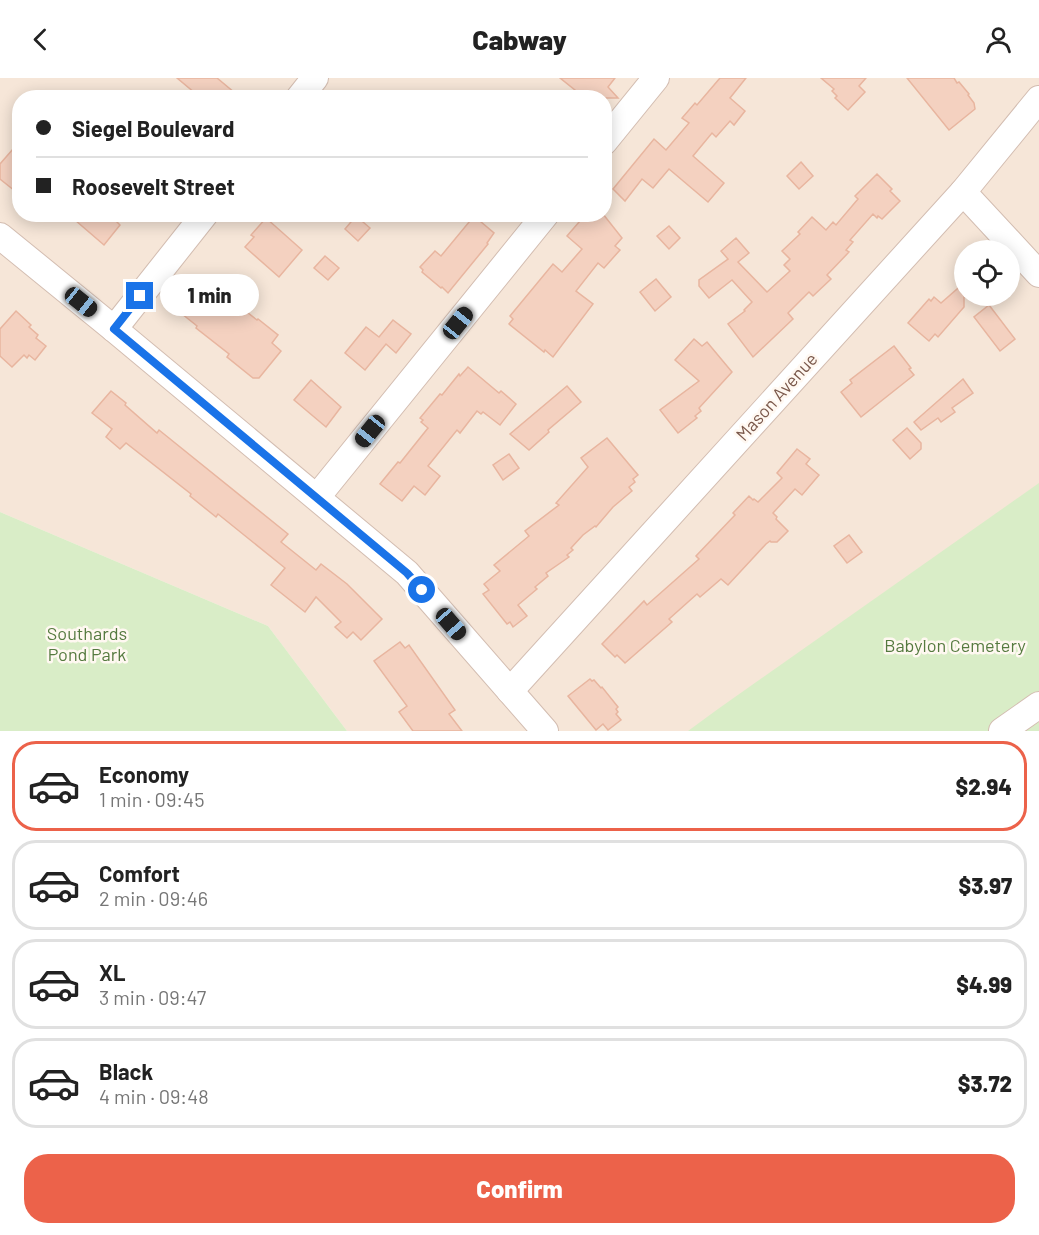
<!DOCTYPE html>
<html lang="en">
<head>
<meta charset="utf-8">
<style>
  :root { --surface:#fff; --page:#f2f2f2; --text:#222; --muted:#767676; --line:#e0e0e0; --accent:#ec624a }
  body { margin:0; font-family:Barlow,sans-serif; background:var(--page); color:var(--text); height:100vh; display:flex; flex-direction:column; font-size:22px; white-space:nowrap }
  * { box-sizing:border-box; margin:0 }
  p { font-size:20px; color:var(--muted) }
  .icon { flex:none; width:33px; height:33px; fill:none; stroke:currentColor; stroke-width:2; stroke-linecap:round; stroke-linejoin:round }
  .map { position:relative; height:653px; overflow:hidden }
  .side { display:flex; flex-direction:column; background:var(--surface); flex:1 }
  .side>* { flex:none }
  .banner { position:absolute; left:12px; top:12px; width:600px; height:132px; border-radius:24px; box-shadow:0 3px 15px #0003; display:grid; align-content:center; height:132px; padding:0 24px; background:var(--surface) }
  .fabs { position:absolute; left:954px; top:162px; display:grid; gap:12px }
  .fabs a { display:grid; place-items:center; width:66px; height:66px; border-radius:50%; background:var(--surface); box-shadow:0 3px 15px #0003; font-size:30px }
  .end { position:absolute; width:27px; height:27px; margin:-14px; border:8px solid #1a73e8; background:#fff; box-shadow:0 0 0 3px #fff }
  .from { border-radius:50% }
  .bubble { position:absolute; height:42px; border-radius:21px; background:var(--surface); box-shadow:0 3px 15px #0003; font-size:20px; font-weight:800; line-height:42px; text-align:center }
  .car { position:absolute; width:18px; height:36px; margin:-18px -9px; border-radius:8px; box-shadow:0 0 4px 2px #0007; background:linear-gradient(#222 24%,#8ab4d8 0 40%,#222 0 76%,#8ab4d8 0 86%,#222 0) }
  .banner b { display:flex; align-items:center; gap:21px; height:57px; font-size:22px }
  .banner b+b { border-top:2px solid var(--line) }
  .banner i { width:15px; height:15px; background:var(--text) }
  ul { padding:10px 0 0; list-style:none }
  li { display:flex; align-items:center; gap:18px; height:90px; margin:0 12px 9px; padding:0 12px; border:3px solid var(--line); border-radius:24px }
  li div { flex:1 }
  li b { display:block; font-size:22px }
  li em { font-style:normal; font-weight:800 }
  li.active { border-color:var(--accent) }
  li>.icon { width:54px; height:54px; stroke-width:1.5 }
  .button { display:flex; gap:12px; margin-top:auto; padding:12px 24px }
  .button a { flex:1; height:69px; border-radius:24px; background:var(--accent); color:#fff; font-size:24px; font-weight:800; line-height:69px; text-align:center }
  header { display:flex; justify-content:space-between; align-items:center; height:78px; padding:0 24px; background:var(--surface); font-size:27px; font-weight:800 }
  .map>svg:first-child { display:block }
  .residential { fill:#f6e6d8; fill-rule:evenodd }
  .green { fill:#d9edc7 }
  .building { fill:#f4d1c0; stroke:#e8b59f; stroke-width:1.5 }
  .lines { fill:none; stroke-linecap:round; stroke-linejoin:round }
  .minor-casing { stroke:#d3bdb1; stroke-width:28 }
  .minor { stroke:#fff; stroke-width:26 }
  .route { stroke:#1a73e8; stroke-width:8 }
  .labels { text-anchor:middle; stroke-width:5; stroke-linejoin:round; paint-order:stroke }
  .street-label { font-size:18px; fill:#7a584b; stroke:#fff8f1 }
  .park-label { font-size:18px; fill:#557a3f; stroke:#fff8f1 }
</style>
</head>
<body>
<header><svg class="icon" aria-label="back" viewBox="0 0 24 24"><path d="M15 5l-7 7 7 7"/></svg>Cabway<svg class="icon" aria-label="person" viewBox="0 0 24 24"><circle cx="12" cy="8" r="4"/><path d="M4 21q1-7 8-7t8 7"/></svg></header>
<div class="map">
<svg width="1039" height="653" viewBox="0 0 1039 653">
  <rect width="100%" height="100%" fill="#fdf4ea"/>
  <path class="residential" d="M 0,0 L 1039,0 L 1039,653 L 347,653 L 268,548 L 0,434 ZM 20,20 L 604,20 L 604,136 L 20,136 ZM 964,172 L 1010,172 L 1010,218 L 964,218 Z"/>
  <g class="green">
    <path d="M 1039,405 L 1039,653 L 688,653 L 718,631 Z"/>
    <path d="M 0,434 L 268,548 L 347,653 L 0,653 Z"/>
  </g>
  <g class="building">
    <path d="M 177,0 L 217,0 L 241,20 L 201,20 Z"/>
    <path d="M 560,0 L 615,0 L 608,9 L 618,20 L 585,20 Z"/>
    <path d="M 720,0 L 746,0 L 730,20 L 745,33 L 734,47 L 730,43 L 716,59 L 712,55 L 693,78 L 724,105 L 708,124 L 669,91 L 653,110 L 642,101 L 625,123 L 613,111 L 654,61 L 666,72 L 689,45 L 682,40 L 695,25 L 697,27 Z"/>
    <path d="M 821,0 L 866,0 L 859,8 L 865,14 L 848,32 L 835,20 L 837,18 L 832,13 L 834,11 Z"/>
    <path d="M 907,0 L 954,0 L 957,5 L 959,4 L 969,16 L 968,17 L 974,25 L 975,31 L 949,52 Z"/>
    <path d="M 20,63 L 20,117 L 0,101 L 0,86 Z"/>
    <path d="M 801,84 L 813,98 L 799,111 L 787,98 Z"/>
    <path d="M 877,96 L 892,111 L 890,113 L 900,123 L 882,141 L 878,138 L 877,140 L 873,136 L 850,162 L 853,164 L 846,172 L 849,174 L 827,197 L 831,201 L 813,218 L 809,214 L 788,235 L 793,241 L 753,279 L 728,246 L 745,233 L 744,232 L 752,224 L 732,202 L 709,220 L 699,208 L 699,202 L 728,181 L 721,173 L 736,160 L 749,175 L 738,184 L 767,214 L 790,193 L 784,187 L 790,181 L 782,173 L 800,156 L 798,154 L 812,139 L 826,152 L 833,144 L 836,147 L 858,121 L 855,118 Z"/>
    <path d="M 68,136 L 109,136 L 120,147 L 104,167 Z"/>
    <path d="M 586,136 L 603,136 L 622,160 L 615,168 L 620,172 L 604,190 L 598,185 L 576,213 L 593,226 L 553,279 L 545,272 L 544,274 L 509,246 L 513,241 L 510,238 L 553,186 L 562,194 L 582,171 L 567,158 Z"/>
    <path d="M 356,138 L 370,150 L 358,163 L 345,151 Z"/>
    <path d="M 474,138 L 494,155 L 487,165 L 488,166 L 448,215 L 442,209 L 441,210 L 422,194 L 423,192 L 420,189 L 435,173 L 441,178 Z"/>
    <path d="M 266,140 L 302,172 L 279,199 L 245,169 L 254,159 L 251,157 Z"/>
    <path d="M 669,148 L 680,160 L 669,171 L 657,158 Z"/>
    <path d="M 325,178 L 339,190 L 328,202 L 314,190 Z"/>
    <path d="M 656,201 L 671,219 L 655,233 L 640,214 Z"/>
    <path d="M 964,205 L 964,229 L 938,259 L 935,256 L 929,263 L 908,245 L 929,221 L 931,223 L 934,219 L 941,225 Z"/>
    <path d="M 205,214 L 217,224 L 223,215 L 257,242 L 258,241 L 278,257 L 272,265 L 281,273 L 259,300 L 253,300 L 227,279 L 229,276 L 196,250 L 197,248 L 182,236 L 193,222 L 196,225 Z"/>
    <path d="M 989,227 L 1015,261 L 1000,273 L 974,239 Z"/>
    <path d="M 16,233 L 31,247 L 29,249 L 38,257 L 36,260 L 46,268 L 35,282 L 29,277 L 27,280 L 24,277 L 12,289 L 0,278 L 0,251 Z"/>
    <path d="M 393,242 L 411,256 L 396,275 L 386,266 L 365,292 L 345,275 L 366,249 L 379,259 Z"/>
    <path d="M 694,261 L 702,268 L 707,264 L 732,294 L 699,330 L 701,333 L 695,338 L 697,340 L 678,355 L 660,332 L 699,303 L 675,282 Z"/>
    <path d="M 894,268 L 911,290 L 909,291 L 914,297 L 861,339 L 841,314 L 852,305 L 850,302 Z"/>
    <path d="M 468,289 L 499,315 L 501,313 L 516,326 L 500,347 L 483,334 L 481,336 L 477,333 L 460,355 L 457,352 L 428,388 L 440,398 L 425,417 L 414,408 L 402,423 L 380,406 L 398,384 L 400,385 L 428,350 L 421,344 L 423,342 L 420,340 L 440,316 L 442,317 L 459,296 L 460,298 Z"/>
    <path d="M 963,301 L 973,315 L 952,330 L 955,334 L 941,344 L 938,340 L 921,352 L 914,344 Z"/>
    <path d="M 311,302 L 341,329 L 326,349 L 294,322 Z"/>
    <path d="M 567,308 L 581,324 L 548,352 L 549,354 L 529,372 L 510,356 Z"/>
    <path d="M 111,313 L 126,325 L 125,327 L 157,355 L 159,352 L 288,456 L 281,464 L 316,492 L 321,486 L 347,506 L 382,541 L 361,562 L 353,554 L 347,560 L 335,549 L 341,544 L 316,519 L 305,534 L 271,507 L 285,490 L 218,436 L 216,439 L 190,418 L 191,416 L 126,365 L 120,371 L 106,359 L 112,351 L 92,335 Z"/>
    <path d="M 907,350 L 921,365 L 921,371 L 910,381 L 893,362 Z"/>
    <path d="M 607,360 L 638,397 L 633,401 L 635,404 L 629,409 L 632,413 L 613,429 L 596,449 L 595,448 L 583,457 L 571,470 L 573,472 L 567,477 L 569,479 L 546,495 L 548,498 L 535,509 L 537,511 L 518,527 L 527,538 L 513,549 L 510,544 L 507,546 L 483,516 L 489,512 L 484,506 L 500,493 L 494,487 L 529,458 L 525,453 L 559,427 L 556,425 L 588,389 L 581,380 Z"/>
    <path d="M 797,371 L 810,381 L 806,386 L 819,397 L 802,417 L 795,411 L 773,435 L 777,439 L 776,441 L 788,453 L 777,464 L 771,464 L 770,463 L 766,466 L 728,507 L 721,501 L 700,519 L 697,516 L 669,541 L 672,544 L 625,585 L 617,577 L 615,579 L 602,566 L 644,523 L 647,527 L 699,481 L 696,478 L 735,437 L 733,435 L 749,418 L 753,422 L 754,421 L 758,424 L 782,400 L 777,395 Z"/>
    <path d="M 509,376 L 519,390 L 503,402 L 493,387 Z"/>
    <path d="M 849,457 L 862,474 L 847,485 L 834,468 Z"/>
    <path d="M 400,564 L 405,570 L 409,567 L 455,632 L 449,636 L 462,653 L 413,653 L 399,634 L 407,628 L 374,583 Z"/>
    <path d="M 590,601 L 592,603 L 594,602 L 601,610 L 602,609 L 618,629 L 616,631 L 618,634 L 616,636 L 621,642 L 608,652 L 603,646 L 596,652 L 568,618 Z"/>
  </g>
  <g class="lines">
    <defs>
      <g id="minor">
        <path d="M 299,20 L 315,0"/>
        <path d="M 604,64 L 656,0"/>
        <path d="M 963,114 L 1039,196"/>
        <path d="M 0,158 L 114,251 L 407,495 L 545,653"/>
        <path d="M 114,251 L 205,136"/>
        <path d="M 317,419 L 546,136"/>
        <path d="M 510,613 L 963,114 L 1039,21"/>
        <path d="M 1002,653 L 1039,627"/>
      </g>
    </defs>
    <use href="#minor" class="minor-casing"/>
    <use href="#minor" class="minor"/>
  </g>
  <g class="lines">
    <path class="route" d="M 140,218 L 114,251 L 407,495 L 422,512"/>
  </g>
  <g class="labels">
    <g class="street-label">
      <text transform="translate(777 319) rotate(-48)" y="6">Mason Avenue</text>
    </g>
    <g class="park-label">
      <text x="87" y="562">Southards<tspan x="87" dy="21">Pond Park</tspan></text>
      <text x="955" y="574">Babylon Cemetery</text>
    </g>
  </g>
</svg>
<div class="fabs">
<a><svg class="icon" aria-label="locate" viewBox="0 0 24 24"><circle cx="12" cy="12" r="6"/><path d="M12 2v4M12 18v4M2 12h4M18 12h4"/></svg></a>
</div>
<i class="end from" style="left:422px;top:512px"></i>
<i class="end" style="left:140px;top:218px"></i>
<div class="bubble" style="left:160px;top:196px;width:99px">1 min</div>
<i class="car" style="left:81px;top:224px;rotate:129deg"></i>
<i class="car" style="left:458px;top:245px;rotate:39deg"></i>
<i class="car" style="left:370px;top:353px;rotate:219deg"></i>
<i class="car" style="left:451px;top:546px;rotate:139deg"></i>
<div class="banner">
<b><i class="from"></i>Siegel Boulevard</b>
<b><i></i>Roosevelt Street</b>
</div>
</div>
<section class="side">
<ul>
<li class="active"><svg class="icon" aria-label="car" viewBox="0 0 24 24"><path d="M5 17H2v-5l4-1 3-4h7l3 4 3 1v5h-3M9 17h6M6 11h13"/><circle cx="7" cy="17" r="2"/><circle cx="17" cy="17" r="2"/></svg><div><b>Economy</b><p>1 min · 09:45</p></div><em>$2.94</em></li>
<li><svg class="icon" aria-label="car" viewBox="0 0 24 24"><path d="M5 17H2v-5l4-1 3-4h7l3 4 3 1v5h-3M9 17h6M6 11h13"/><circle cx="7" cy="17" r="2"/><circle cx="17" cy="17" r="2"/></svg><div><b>Comfort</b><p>2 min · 09:46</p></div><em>$3.97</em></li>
<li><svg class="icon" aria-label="car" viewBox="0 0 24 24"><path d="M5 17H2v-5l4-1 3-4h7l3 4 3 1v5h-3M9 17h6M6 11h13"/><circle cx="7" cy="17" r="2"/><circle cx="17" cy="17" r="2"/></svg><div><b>XL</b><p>3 min · 09:47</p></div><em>$4.99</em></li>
<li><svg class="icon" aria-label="car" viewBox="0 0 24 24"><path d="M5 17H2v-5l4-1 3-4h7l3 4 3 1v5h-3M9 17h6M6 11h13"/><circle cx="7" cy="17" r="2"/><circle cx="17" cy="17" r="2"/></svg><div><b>Black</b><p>4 min · 09:48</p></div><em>$3.72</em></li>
</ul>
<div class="button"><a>Confirm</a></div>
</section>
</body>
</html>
